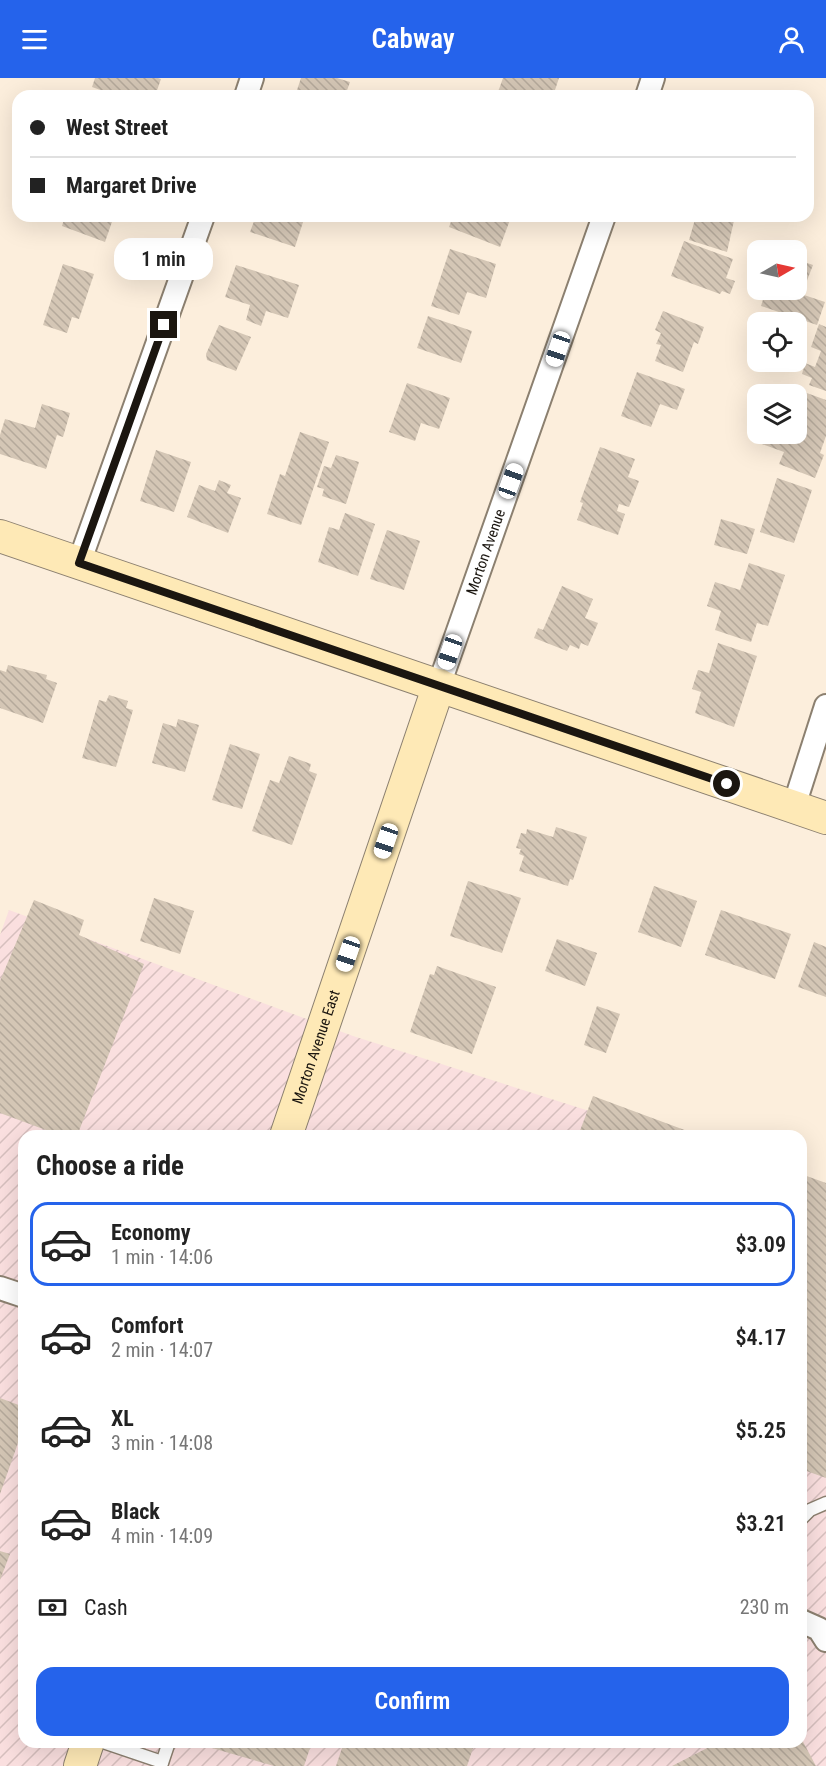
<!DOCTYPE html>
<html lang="en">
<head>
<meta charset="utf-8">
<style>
  :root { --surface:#fff; --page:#f2f2f2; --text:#222; --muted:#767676; --line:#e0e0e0; --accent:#2563eb }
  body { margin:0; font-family:"Roboto Condensed",sans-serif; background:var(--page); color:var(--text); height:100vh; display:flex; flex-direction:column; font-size:22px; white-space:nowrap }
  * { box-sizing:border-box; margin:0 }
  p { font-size:20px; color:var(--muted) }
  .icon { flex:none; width:33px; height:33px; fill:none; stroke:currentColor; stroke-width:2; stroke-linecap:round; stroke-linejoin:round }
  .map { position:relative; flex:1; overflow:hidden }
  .panel { position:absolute; left:18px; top:1052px; width:789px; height:618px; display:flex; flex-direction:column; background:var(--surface); border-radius:18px; box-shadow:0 6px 24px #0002 }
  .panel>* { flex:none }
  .hud { position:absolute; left:12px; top:12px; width:802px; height:132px; border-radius:18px; box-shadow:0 6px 24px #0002; display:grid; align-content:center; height:132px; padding:0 18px; background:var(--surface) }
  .needle { width:39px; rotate:81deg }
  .controls { position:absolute; left:747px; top:162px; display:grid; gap:12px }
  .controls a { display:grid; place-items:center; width:60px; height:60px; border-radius:12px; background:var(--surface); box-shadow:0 6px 24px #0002; font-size:30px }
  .end { position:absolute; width:27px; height:27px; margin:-14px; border:8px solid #1b1610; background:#fff; box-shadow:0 0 0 3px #fff }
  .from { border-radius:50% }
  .bubble { position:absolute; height:42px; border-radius:18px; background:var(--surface); box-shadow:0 6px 24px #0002; font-size:20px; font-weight:600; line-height:42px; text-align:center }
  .car { position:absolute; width:18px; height:36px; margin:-18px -9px; border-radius:8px; box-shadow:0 0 4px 2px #0007; background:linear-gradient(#fff 24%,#345 0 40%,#fff 0 76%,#345 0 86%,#fff 0) }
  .hud b { display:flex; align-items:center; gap:21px; height:57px; font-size:22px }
  .hud b+b { border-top:2px solid var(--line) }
  .hud i { width:15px; height:15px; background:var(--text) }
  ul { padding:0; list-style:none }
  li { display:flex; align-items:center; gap:18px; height:84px; margin:0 12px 9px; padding:0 6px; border:3px solid transparent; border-radius:18px }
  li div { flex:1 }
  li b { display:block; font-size:22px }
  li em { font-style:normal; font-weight:600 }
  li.on { border-color:var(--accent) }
  li>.icon { width:54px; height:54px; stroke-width:1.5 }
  h2 { padding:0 18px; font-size:27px; line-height:72px }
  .pay { display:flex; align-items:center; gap:15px; height:66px; padding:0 18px; font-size:22px }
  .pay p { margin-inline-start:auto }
  .cta { display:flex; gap:12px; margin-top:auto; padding:12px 18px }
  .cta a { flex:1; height:69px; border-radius:18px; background:var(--accent); color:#fff; font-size:24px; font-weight:600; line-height:69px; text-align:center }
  header { display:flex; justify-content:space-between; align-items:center; height:78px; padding:0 18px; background:var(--accent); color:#fff; font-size:27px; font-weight:600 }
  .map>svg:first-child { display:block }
  .industrial { fill:url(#industrial-furrows) }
  .building { fill:url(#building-back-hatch) }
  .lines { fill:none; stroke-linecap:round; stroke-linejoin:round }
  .lane-casing { stroke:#8c8070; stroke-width:15 }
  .street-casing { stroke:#8c8070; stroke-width:26 }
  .secondary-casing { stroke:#8c8070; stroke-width:34 }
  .lane { stroke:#fff; stroke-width:12 }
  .street { stroke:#fff; stroke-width:22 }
  .secondary { stroke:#fee9b6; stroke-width:32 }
  .route { stroke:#1b1610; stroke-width:8 }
  .labels { text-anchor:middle; stroke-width:4.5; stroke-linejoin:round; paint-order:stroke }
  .street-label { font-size:15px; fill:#1b1610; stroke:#fceedc }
</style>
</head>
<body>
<header><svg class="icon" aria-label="menu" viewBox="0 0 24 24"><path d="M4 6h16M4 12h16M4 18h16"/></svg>Cabway<svg class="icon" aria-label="person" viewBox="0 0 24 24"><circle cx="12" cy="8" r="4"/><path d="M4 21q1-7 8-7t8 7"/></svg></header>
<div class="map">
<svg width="826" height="1688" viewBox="0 0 826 1688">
  <defs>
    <pattern id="industrial-furrows" width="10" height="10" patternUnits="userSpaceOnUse" patternTransform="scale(1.5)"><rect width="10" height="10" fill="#fadfdf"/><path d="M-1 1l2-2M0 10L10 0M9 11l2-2" fill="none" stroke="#d6bfbe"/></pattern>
    <pattern id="building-back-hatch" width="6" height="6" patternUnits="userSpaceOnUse" patternTransform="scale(1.5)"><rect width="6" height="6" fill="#d4c6b5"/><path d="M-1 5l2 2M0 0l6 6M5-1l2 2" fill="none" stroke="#b5a99b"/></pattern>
  </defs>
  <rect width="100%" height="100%" fill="#fceedc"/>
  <path class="industrial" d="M 9,832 L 353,958 L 665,1057 L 24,1058 L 24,1664 L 801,1664 L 801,1101 L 826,1109 L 826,1688 L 0,1688 L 0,857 Z"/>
  <g class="building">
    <path d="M 95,0 L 158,0 L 161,1 L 155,18 L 105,18 L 106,14 L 92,9 Z"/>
    <path d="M 301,0 L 337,0 L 350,4 L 345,18 L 295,18 Z"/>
    <path d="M 503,0 L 559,0 L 553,18 L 510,18 L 498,14 Z"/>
    <path d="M 65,138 L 114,138 L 105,164 L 62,148 Z"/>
    <path d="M 256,138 L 305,138 L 295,169 L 250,154 Z"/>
    <path d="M 453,138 L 508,138 L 511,139 L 500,169 L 449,149 Z"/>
    <path d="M 696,138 L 735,138 L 727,174 L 689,162 Z"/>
    <path d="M 684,163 L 733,181 L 726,200 L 735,203 L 730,216 L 722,213 L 720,216 L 671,198 Z"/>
    <path d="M 450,171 L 496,186 L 486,220 L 467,214 L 459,237 L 431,228 Z"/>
    <path d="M 796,181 L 813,187 L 803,213 L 796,211 Z"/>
    <path d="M 63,186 L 94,196 L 79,241 L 72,239 L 67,255 L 43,247 Z"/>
    <path d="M 236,187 L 299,207 L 288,240 L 266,233 L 261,248 L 246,242 L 250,227 L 225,219 Z"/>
    <path d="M 766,212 L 789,212 L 825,224 L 817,247 L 761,228 Z"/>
    <path d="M 663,233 L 704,249 L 698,266 L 694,264 L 683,294 L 655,283 L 661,267 L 656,266 L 661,255 L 655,252 Z"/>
    <path d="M 428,238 L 472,253 L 461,285 L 417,270 Z"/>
    <path d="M 819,246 L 826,249 L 826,313 L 809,307 L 812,300 L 802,296 L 805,285 L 815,289 L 821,273 L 811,269 Z"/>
    <path d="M 219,247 L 251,259 L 236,293 L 207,282 L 206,276 Z"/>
    <path d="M 637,294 L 685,311 L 677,332 L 660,326 L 651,349 L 621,338 Z"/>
    <path d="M 407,305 L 450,320 L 439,351 L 421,345 L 415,363 L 389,354 Z"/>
    <path d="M 793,313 L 803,317 L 804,314 L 826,322 L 826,358 L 820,375 L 824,377 L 815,400 L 779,386 L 784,374 L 762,366 L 766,356 L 796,356 L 796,336 L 800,326 L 796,325 L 796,316 L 792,316 Z"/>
    <path d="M 42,326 L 70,335 L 63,359 L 57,357 L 46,391 L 0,376 L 0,357 L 5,341 L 35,350 Z"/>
    <path d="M 300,354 L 329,364 L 301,447 L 267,436 L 280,396 L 285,398 Z"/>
    <path d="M 600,369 L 635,381 L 628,399 L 639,403 L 629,429 L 619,426 L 617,433 L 625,436 L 618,457 L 577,442 L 583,425 L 580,424 Z"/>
    <path d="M 156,372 L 191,384 L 174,434 L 140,423 Z"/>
    <path d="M 336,377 L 359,384 L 346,426 L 322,418 L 324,411 L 317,409 L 324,388 L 331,390 Z"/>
    <path d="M 777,400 L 812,412 L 794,465 L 760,454 Z"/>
    <path d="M 219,402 L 231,407 L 227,415 L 241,420 L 228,455 L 187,439 L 199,407 L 215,413 Z"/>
    <path d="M 345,435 L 375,446 L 358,498 L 318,484 L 329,449 L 339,452 Z"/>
    <path d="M 721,441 L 755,451 L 747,476 L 714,467 Z"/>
    <path d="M 387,452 L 420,463 L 404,512 L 370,501 Z"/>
    <path d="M 749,485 L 785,497 L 768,548 L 757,545 L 751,564 L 715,552 L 721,533 L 707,528 L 715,504 L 740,512 Z"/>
    <path d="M 562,508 L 593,521 L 585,540 L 598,545 L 588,568 L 581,565 L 579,571 L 570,567 L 567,573 L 534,560 L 538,550 L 543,552 Z"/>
    <path d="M 718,565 L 757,578 L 734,649 L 695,635 L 701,614 L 692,611 L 698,592 L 709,595 Z"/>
    <path d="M 8,587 L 47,597 L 46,601 L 57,605 L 43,645 L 0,630 L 0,592 L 6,594 Z"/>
    <path d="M 109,617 L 128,623 L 126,630 L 133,632 L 116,689 L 82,680 L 99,622 L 106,624 Z"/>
    <path d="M 178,641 L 199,647 L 185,694 L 152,685 L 163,645 L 176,649 Z"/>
    <path d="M 230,666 L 260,676 L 242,731 L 212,722 Z"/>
    <path d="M 289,678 L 311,686 L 309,693 L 317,696 L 292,767 L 252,753 L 270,702 L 279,705 Z"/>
    <path d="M 556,749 L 587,759 L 573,802 L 570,801 L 568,808 L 519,793 L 524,778 L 519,776 L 521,771 L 516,770 L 521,755 L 526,756 L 527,751 L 553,759 Z"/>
    <path d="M 468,803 L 521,820 L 502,875 L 450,858 Z"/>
    <path d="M 654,808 L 697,823 L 681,869 L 638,854 Z"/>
    <path d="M 154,820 L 194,833 L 180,876 L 140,863 Z"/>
    <path d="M 34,822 L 84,842 L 79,857 L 144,886 L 77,1058 L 62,1058 L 0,1035 L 0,903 Z"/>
    <path d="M 721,832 L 791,856 L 775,901 L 705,877 Z"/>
    <path d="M 557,861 L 597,875 L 585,908 L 545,893 Z"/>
    <path d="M 814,864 L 826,869 L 826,919 L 798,909 Z"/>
    <path d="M 437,888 L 496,909 L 472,976 L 410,954 L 430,896 L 434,897 Z"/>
    <path d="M 597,928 L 620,936 L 606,975 L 584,967 Z"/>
    <path d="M 593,1018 L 698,1057 L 698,1058 L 578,1058 Z"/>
    <path d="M 801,1096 L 826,1105 L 826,1400 L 801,1391 Z"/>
    <path d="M 0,1320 L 24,1329 L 24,1348 L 0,1416 Z"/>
    <path d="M 0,1473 L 10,1476 L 0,1502 Z"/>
    <path d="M 801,1660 L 816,1688 L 672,1688 L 719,1664 L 801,1664 Z"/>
    <path d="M 214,1664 L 312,1664 L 304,1688 L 274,1688 L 212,1670 Z"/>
    <path d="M 344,1664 L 475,1664 L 467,1688 L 336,1688 Z"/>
  </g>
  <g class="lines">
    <defs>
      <g id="lane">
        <path d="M 801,1441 L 810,1432 L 826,1425"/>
        <path d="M 103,1664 L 162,1684"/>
        <path d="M 161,1688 L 169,1664"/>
      </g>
      <g id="street">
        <path d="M 246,18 L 252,0"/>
        <path d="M 647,18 L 653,0"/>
        <path d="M 79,485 L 203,138"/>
        <path id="s1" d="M 439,607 L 604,138"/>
        <path d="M 794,728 L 826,628"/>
        <path d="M 0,1210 L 24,1218"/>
        <path d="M 801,1543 L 819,1551 L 826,1562"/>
      </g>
      <g id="secondary">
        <path d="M 0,458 L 826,740"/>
        <path id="s2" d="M 286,1058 L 439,607"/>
        <path d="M 80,1688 L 88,1664"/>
      </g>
    </defs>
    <use href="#lane" class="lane-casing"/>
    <use href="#street" class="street-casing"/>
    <use href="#secondary" class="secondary-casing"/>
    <use href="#lane" class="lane"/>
    <use href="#street" class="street"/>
    <use href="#secondary" class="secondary"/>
  </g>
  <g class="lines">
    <path class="route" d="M 164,247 L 79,485 L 727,706"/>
  </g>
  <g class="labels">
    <g class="street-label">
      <text dy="5" stroke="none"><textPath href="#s1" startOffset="141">Morton Avenue</textPath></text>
      <text dy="5" stroke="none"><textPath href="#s2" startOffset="94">Morton Avenue East</textPath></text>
    </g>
  </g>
</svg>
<div class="controls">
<a><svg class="needle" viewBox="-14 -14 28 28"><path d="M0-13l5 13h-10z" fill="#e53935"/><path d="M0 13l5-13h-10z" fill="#767676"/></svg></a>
<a><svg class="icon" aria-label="locate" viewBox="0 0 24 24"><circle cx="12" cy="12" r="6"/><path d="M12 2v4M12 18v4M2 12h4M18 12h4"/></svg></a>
<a><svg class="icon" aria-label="layers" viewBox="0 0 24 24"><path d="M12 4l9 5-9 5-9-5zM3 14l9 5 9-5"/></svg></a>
</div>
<i class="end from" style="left:727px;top:706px"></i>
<i class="end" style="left:164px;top:247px"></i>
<div class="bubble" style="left:114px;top:160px;width:99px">1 min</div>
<i class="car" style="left:558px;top:271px;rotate:199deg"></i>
<i class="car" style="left:511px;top:403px;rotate:20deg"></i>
<i class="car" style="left:450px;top:574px;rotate:199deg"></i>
<i class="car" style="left:386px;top:763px;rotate:199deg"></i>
<i class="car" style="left:348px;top:876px;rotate:199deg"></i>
<div class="hud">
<b><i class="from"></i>West Street</b>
<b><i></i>Margaret Drive</b>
</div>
<section class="panel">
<h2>Choose a ride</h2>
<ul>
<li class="on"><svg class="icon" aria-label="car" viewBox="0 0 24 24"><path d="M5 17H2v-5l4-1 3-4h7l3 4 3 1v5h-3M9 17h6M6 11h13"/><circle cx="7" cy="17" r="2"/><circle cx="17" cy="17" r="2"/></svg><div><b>Economy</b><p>1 min · 14:06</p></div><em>$3.09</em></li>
<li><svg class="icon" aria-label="car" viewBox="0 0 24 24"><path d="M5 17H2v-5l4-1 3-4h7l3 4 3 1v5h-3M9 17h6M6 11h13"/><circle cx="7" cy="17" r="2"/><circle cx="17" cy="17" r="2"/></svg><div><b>Comfort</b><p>2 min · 14:07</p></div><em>$4.17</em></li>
<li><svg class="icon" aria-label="car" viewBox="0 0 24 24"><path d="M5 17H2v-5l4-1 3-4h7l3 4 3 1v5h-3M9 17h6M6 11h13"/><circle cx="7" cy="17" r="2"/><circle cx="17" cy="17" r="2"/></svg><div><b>XL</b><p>3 min · 14:08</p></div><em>$5.25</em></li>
<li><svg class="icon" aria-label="car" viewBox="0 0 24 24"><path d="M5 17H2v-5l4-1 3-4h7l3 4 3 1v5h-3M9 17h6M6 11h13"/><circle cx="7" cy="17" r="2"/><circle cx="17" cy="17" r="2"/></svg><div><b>Black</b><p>4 min · 14:09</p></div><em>$3.21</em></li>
</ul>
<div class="pay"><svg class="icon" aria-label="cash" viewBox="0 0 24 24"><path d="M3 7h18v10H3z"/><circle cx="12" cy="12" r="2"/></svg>Cash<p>230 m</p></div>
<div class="cta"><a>Confirm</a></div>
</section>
</div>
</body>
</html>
